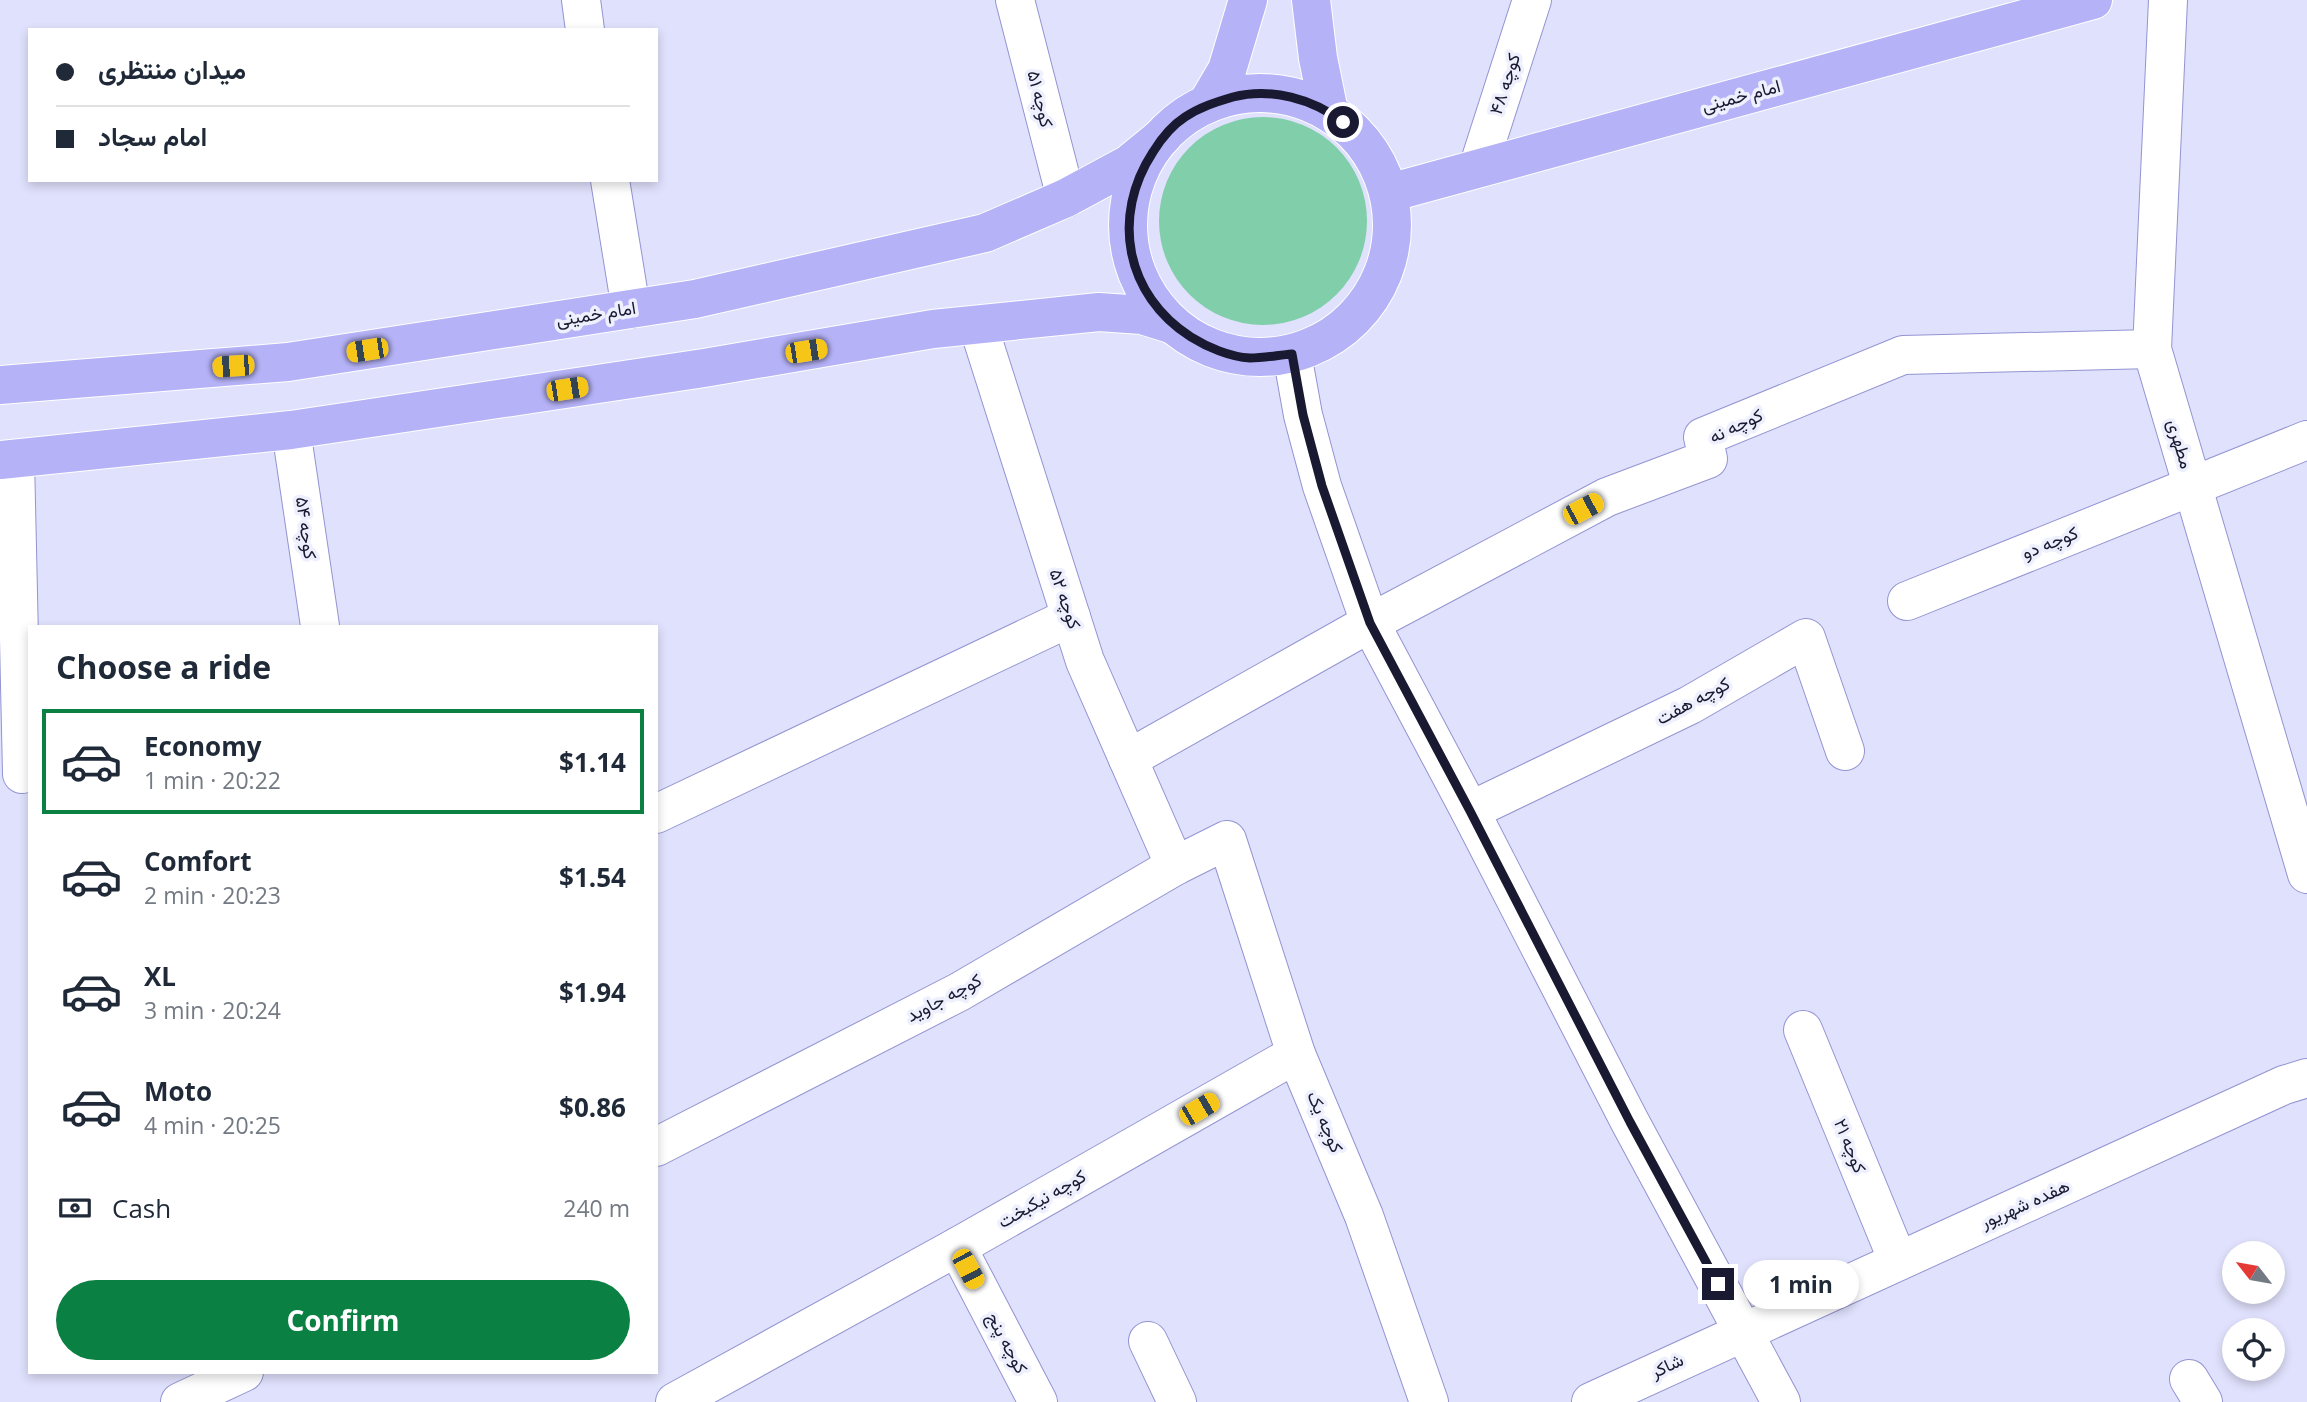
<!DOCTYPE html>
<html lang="en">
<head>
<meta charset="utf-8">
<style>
  :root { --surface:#fff; --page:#f2f2f3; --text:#1f2937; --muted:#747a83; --line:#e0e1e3; --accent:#0b8043 }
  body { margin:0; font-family:"Open Sans",Vazirmatn,sans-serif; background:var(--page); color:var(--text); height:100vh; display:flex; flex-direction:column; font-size:26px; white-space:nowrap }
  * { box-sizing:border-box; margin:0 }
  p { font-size:23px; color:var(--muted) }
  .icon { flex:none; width:38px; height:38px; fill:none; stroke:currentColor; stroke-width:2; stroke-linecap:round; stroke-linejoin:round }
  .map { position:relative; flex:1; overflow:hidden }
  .drawer { position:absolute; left:28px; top:625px; width:630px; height:749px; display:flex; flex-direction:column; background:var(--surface); border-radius:0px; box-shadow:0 4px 10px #0003 }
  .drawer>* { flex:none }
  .banner { position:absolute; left:28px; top:28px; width:630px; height:154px; border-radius:0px; box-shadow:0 4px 10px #0003; display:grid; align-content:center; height:154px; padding:0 28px; background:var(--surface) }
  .needle { width:46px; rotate:301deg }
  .controls { position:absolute; left:2222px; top:1241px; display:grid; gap:14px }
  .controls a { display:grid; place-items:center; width:63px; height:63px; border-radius:50%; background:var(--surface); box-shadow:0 4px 10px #0003; font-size:35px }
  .end { position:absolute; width:32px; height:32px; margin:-16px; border:9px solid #191931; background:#fff; box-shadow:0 0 0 4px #fff }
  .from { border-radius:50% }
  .bubble { position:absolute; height:49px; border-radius:24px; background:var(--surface); box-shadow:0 4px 10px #0003; font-size:23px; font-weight:700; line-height:49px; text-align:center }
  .car { position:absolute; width:21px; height:42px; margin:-21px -10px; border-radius:9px; box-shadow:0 0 5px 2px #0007; background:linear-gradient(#f5c518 24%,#345 0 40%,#f5c518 0 76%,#345 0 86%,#f5c518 0) }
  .banner b { display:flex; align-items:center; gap:24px; height:66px; font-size:26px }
  .banner b+b { border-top:2px solid var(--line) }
  .banner i { width:18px; height:18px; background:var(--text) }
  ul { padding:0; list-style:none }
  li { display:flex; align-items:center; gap:21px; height:105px; margin:0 14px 10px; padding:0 14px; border:4px solid transparent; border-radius:0px }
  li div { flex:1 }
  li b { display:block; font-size:26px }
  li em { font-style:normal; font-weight:700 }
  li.on { border-color:var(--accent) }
  li>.icon { width:63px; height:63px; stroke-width:1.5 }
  h2 { padding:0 28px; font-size:32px; line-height:84px }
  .pay { display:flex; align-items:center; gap:18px; height:77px; padding:0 28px; font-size:26px }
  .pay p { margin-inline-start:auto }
  .button { display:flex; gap:14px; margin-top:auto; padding:14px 28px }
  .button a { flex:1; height:80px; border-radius:42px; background:var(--accent); color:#fff; font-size:28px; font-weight:700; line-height:80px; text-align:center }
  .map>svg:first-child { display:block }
  .grass { fill:#80ceaa }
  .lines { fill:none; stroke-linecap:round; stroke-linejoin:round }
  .minor-casing { stroke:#9394d2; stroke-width:40 }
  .major-casing { stroke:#fff; stroke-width:40 }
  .minor { stroke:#fff; stroke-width:38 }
  .major { stroke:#b5b2f7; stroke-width:38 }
  .route { stroke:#191931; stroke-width:9 }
  .labels { text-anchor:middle; stroke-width:7; stroke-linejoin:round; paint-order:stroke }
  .street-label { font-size:18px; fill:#191931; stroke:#eff0fd }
</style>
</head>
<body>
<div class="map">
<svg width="2307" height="1402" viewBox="0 0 2307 1402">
  <rect width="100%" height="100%" fill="#e0e1fc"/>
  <circle class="grass" cx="1263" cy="221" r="104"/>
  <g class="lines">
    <defs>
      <g id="minor">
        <path d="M 581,0 L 585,30"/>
        <path d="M 1015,0 L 1066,198"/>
        <path d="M 2168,0 L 2152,349 L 2307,874"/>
        <path d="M 1478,168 L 1532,0"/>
        <path d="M 610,180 L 631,309"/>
        <path d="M 978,325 L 1085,661 L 1175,866"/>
        <path d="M 1292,354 L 1303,415 L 1322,486 L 1370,623 L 1470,811 L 1630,1122 L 1781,1402"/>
        <path d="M 291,430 L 320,626"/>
        <path d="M 15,459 L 22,774"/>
        <path d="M 1907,601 L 2307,440"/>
        <path d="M 1128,759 L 1370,623 L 1607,497 L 1708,459 L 1703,437 L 1903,355 L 2152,349"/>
        <path d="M 1470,811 L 1690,705 L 1806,638 L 1845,751"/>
        <path d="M 656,814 L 1071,617"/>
        <path d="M 1803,1030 L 1898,1261"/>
        <path d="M 656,1147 L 959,992 L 1175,866 L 1227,840 L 1296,1054 L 1364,1216 L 1429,1402"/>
        <path d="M 957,1247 L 1038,1402"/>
        <path d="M 1148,1341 L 1177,1402"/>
        <path d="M 2189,1379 L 2203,1402"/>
        <path d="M 180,1402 L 244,1372"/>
        <path d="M 675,1402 L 957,1247 L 1296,1054"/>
        <path d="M 1591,1402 L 2284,1085 L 2307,1078"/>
      </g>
      <g id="major">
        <path d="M 1311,0 L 1318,58 L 1329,112"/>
        <circle cx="1260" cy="225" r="132"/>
        <path d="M 1207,104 L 1227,70 L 1248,0"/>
        <path d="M 1389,193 L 2093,0"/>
        <path d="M 0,385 L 288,362 L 695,299 L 985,233 L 1066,198 L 1129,164 L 1162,137"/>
        <path d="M 0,460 L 291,430 L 704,368 L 933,329 L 1099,312 L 1142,315 L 1171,324"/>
      </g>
    </defs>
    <use href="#minor" class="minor-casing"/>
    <use href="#major" class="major-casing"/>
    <use href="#minor" class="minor"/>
    <use href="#major" class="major"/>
  </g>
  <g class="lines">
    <path class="route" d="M 1343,122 C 1313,99 1271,87 1233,97 C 1216,102 1200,107 1185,117 C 1171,126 1161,139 1153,152 C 1111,216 1125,295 1191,337 C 1207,347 1230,357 1250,358 C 1264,358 1279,355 1292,354 L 1303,415 L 1322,486 L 1370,623 L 1470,811 L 1630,1122 L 1718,1284"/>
  </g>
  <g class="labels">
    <g class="street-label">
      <text transform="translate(1505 84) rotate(-72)" y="6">کوچه ۴۸</text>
      <text transform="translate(1741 96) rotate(-15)" y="6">امام خمینی</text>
      <text transform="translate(1040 99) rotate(76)" y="6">کوچه ۵۱</text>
      <text transform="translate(596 314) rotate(-9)" y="6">امام خمینی</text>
      <text transform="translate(1736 426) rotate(-25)" y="6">کوچه نه</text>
      <text transform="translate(2180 444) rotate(74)" y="6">مطهری</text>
      <text transform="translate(306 528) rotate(82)" y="6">کوچه ۵۴</text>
      <text transform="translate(2050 543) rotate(-22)" y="6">کوچه دو</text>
      <text transform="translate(1065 599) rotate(71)" y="6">کوچه ۵۲</text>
      <text transform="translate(1693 701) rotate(-28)" y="6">کوچه هفت</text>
      <text transform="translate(944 998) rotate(-28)" y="6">کوچه جاوید</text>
      <text transform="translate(1325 1122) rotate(67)" y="6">کوچه یک</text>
      <text transform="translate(1850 1146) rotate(68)" y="6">کوچه ۲۱</text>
      <text transform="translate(1042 1199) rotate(-30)" y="6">کوچه نیکبخت</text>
      <text transform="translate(2025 1204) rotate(-24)" y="6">هفده شهریور</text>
      <text transform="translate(1007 1343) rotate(62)" y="6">کوچه پنج</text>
      <text transform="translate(1667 1366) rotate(-25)" y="6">شاکر</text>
    </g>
  </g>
</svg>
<div class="controls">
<a><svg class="needle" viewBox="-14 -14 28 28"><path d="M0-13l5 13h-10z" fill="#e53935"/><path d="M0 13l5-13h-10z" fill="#747a83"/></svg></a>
<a><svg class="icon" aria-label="locate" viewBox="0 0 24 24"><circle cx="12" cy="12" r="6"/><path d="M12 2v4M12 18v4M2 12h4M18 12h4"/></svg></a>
</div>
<i class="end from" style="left:1343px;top:122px"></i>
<i class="end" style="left:1718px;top:1284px"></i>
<div class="bubble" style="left:1743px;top:1260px;width:116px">1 min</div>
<i class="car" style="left:367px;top:350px;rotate:261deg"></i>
<i class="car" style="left:806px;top:351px;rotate:81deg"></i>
<i class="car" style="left:233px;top:366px;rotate:266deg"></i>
<i class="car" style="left:567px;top:389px;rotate:81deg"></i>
<i class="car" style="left:1583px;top:509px;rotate:62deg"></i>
<i class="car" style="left:1199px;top:1109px;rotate:60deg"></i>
<i class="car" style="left:968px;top:1269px;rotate:152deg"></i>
<div class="banner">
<b><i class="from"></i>میدان منتظری</b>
<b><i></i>امام سجاد</b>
</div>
<section class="drawer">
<h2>Choose a ride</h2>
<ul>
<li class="on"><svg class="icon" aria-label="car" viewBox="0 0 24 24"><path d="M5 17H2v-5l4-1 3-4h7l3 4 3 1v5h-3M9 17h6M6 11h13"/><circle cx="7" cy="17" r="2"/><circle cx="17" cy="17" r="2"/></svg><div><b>Economy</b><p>1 min · 20:22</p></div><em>$1.14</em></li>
<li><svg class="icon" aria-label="car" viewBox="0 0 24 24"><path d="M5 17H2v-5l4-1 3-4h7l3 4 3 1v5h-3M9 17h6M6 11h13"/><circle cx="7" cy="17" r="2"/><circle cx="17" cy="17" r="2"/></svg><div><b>Comfort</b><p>2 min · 20:23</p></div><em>$1.54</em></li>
<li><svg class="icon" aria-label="car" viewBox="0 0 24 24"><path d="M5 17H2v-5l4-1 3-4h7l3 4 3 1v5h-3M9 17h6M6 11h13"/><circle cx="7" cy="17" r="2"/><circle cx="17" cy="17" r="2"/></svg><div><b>XL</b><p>3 min · 20:24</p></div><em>$1.94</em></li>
<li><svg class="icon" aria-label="car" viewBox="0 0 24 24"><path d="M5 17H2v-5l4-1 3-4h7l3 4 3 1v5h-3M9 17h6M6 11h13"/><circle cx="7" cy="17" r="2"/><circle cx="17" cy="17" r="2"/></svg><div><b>Moto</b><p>4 min · 20:25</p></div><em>$0.86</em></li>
</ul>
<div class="pay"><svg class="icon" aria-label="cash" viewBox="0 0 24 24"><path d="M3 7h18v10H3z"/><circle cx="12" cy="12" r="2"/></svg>Cash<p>240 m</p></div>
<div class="button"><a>Confirm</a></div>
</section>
</div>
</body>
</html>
